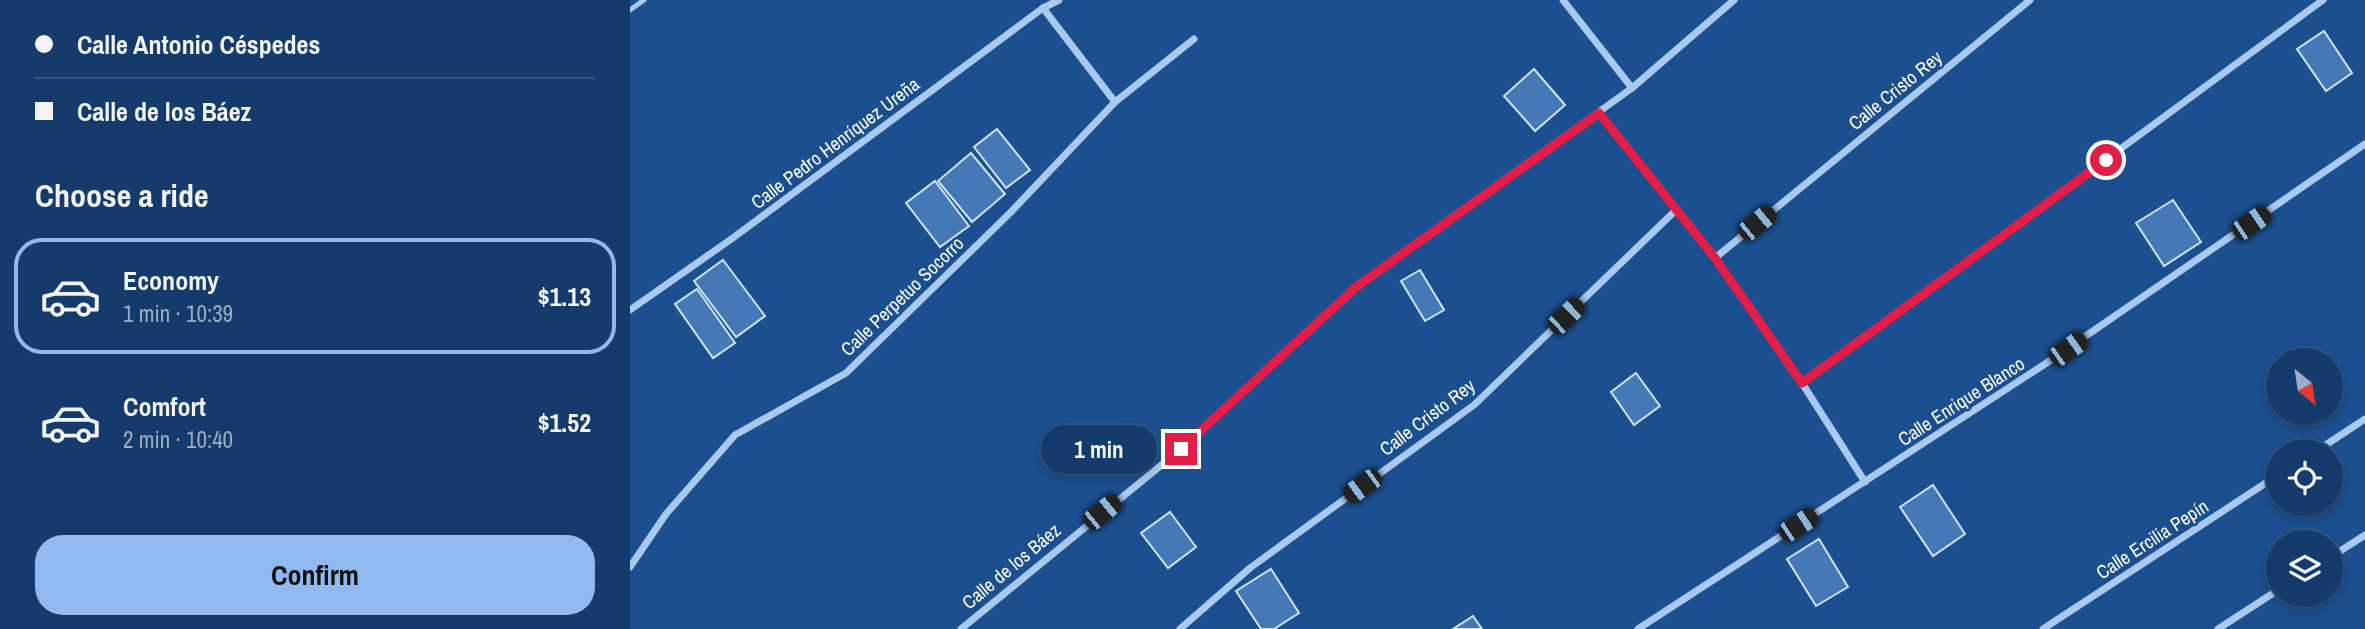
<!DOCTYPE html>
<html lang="en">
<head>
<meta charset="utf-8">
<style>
  :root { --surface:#143b6b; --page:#1d4271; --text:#f1f3f6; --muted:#9dadc1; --line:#33557e; --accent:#90b9f0 }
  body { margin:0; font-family:"Archivo Narrow",sans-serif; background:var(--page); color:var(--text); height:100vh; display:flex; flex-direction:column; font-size:26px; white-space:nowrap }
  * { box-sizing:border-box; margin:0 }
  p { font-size:23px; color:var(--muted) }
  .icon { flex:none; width:38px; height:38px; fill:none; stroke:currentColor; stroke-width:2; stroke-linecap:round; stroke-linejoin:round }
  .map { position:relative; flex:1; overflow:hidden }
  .drawer { display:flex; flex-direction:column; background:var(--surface); width:630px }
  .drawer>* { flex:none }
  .banner { display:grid; align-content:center; height:154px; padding:0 35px; background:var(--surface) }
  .needle { width:46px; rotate:150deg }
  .fabs { position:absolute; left:1636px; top:348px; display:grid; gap:14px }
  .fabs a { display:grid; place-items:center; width:77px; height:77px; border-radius:50%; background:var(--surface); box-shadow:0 4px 10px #0003,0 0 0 2px var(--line); font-size:35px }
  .end { position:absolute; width:32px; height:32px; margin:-16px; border:9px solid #e11d48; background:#fff; box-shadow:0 0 0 4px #fff }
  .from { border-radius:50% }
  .bubble { position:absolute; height:49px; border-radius:24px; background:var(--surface); box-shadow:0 4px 10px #0003,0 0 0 2px var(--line); font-size:23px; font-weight:700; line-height:49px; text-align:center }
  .car { position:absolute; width:21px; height:42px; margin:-21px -10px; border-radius:9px; box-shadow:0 0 5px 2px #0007; background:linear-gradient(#222 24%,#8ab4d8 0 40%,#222 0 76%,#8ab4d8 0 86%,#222 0) }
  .banner b { display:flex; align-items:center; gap:24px; height:66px; font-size:26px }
  .banner b+b { border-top:2px solid var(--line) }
  .banner i { width:18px; height:18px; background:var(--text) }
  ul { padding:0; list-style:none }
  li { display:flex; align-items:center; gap:21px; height:116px; margin:0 14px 10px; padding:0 21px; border:4px solid transparent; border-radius:28px }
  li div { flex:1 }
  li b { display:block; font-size:26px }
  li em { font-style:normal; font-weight:700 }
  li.current { border-color:var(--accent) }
  li>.icon { width:63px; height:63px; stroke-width:1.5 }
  h2 { padding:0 35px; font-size:32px; line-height:84px }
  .button { display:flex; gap:14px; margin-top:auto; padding:14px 35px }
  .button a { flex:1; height:80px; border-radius:28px; background:var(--accent); color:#111; font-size:28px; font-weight:700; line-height:80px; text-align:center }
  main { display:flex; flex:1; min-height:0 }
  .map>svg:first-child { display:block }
  .building { fill:#4478b7; stroke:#cfe3fa; stroke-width:2 }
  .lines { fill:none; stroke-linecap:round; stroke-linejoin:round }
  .lane { stroke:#a9c9ee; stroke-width:5 }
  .street { stroke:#a9c9ee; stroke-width:7 }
  .route { stroke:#e11d48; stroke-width:9 }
  .labels { text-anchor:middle; stroke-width:5; stroke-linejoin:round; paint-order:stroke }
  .street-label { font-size:19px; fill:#fff; stroke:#1b4f8f }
</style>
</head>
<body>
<main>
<section class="drawer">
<div class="banner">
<b><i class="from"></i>Calle Antonio Céspedes</b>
<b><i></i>Calle de los Báez</b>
</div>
<h2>Choose a ride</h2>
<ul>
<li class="current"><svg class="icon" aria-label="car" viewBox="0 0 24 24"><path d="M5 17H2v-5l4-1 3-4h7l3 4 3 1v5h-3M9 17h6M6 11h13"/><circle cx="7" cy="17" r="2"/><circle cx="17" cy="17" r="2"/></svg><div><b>Economy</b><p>1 min · 10:39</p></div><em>$1.13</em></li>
<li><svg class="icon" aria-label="car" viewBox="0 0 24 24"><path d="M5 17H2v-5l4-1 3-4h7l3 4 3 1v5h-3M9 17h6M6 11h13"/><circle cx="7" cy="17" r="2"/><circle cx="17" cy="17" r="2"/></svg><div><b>Comfort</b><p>2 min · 10:40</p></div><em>$1.52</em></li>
</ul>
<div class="button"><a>Confirm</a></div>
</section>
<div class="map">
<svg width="1735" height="629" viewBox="0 0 1735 629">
  <rect width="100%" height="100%" fill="#1b4f8f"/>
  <g class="building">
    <path d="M 1694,31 L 1722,73 L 1696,91 L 1667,49 Z"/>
    <path d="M 904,69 L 935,105 L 905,131 L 874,96 Z"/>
    <path d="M 367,129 L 400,170 L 376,188 L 344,147 Z"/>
    <path d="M 341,153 L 375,194 L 342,222 L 308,181 Z"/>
    <path d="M 305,181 L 339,226 L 310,247 L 276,203 Z"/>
    <path d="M 1543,200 L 1571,242 L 1534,266 L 1506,223 Z"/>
    <path d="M 93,260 L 135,316 L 106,337 L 64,281 Z"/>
    <path d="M 790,270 L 814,310 L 795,321 L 771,281 Z"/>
    <path d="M 67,289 L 105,343 L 83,358 L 45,304 Z"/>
    <path d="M 1006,373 L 1030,406 L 1004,425 L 981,392 Z"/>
    <path d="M 1303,485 L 1335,534 L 1303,556 L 1270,507 Z"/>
    <path d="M 540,512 L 566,547 L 538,568 L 511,533 Z"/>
    <path d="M 1189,539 L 1218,587 L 1186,606 L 1157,559 Z"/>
    <path d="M 641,569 L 669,613 L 644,629 L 631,629 L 606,591 Z"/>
    <path d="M 843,616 L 852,629 L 823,629 Z"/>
  </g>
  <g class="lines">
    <path class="lane" d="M 0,10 L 14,0"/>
    <g class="street">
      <path d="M 933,0 L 1002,88"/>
      <path d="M 413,8 L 485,102"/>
      <path d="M 969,113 L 1085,258 L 1172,383 L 1235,482"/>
      <path d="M 1085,258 L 1400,0"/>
      <path d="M 0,310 L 100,240 L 413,8 L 429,0"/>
      <path d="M 1172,383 L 1693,0"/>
      <path d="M 1685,452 L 1735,419"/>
      <path d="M 1701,557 L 1735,535"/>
      <path d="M 0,567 L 36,514 L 105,435 L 216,373 L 381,212 L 485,102 L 564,39"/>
      <path d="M 331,629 L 551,449 L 726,287 L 1002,88 L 1104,0"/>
      <path d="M 550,629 L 620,568 L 844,405 L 1046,210"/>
      <path d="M 1008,629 L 1415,364 L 1735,144"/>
      <path d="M 1413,629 L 1648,475"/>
      <path d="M 1588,629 L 1648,590"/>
    </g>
  </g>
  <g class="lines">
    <path class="route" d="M 551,449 L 726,287 L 969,113 L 1085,258 L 1172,383 L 1476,160"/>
  </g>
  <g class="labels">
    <g class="street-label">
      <text transform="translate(1265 90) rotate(-39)" y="7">Calle Cristo Rey</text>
      <text transform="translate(205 143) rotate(-37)" y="7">Calle Pedro Henríquez Ureña</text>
      <text transform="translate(272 296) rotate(-44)" y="7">Calle Perpetuo Socorro</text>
      <text transform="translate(1331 401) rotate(-33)" y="7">Calle Enrique Blanco</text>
      <text transform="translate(797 417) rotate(-37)" y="7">Calle Cristo Rey</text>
      <text transform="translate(1522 539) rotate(-33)" y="7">Calle Ercilia Pepín</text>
      <text transform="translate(381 566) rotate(-40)" y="7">Calle de los Báez</text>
    </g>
  </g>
</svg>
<div class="fabs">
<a><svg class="needle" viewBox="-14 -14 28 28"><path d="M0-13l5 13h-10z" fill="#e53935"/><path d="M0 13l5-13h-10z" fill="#9dadc1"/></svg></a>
<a><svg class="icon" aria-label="locate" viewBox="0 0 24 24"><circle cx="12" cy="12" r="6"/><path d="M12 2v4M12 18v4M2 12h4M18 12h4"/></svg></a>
<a><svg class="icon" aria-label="layers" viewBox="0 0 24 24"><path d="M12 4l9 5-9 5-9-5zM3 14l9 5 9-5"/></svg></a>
</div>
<i class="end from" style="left:1476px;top:160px"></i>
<i class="end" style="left:551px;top:449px"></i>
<div class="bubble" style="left:411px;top:425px;width:116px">1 min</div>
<i class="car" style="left:1127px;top:223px;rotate:51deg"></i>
<i class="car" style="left:1621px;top:223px;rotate:56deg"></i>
<i class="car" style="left:936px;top:316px;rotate:46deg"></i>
<i class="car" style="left:1438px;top:349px;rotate:55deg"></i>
<i class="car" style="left:732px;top:486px;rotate:234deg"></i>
<i class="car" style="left:472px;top:512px;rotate:51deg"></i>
<i class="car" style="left:1168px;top:525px;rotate:57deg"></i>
</div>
</main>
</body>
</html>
